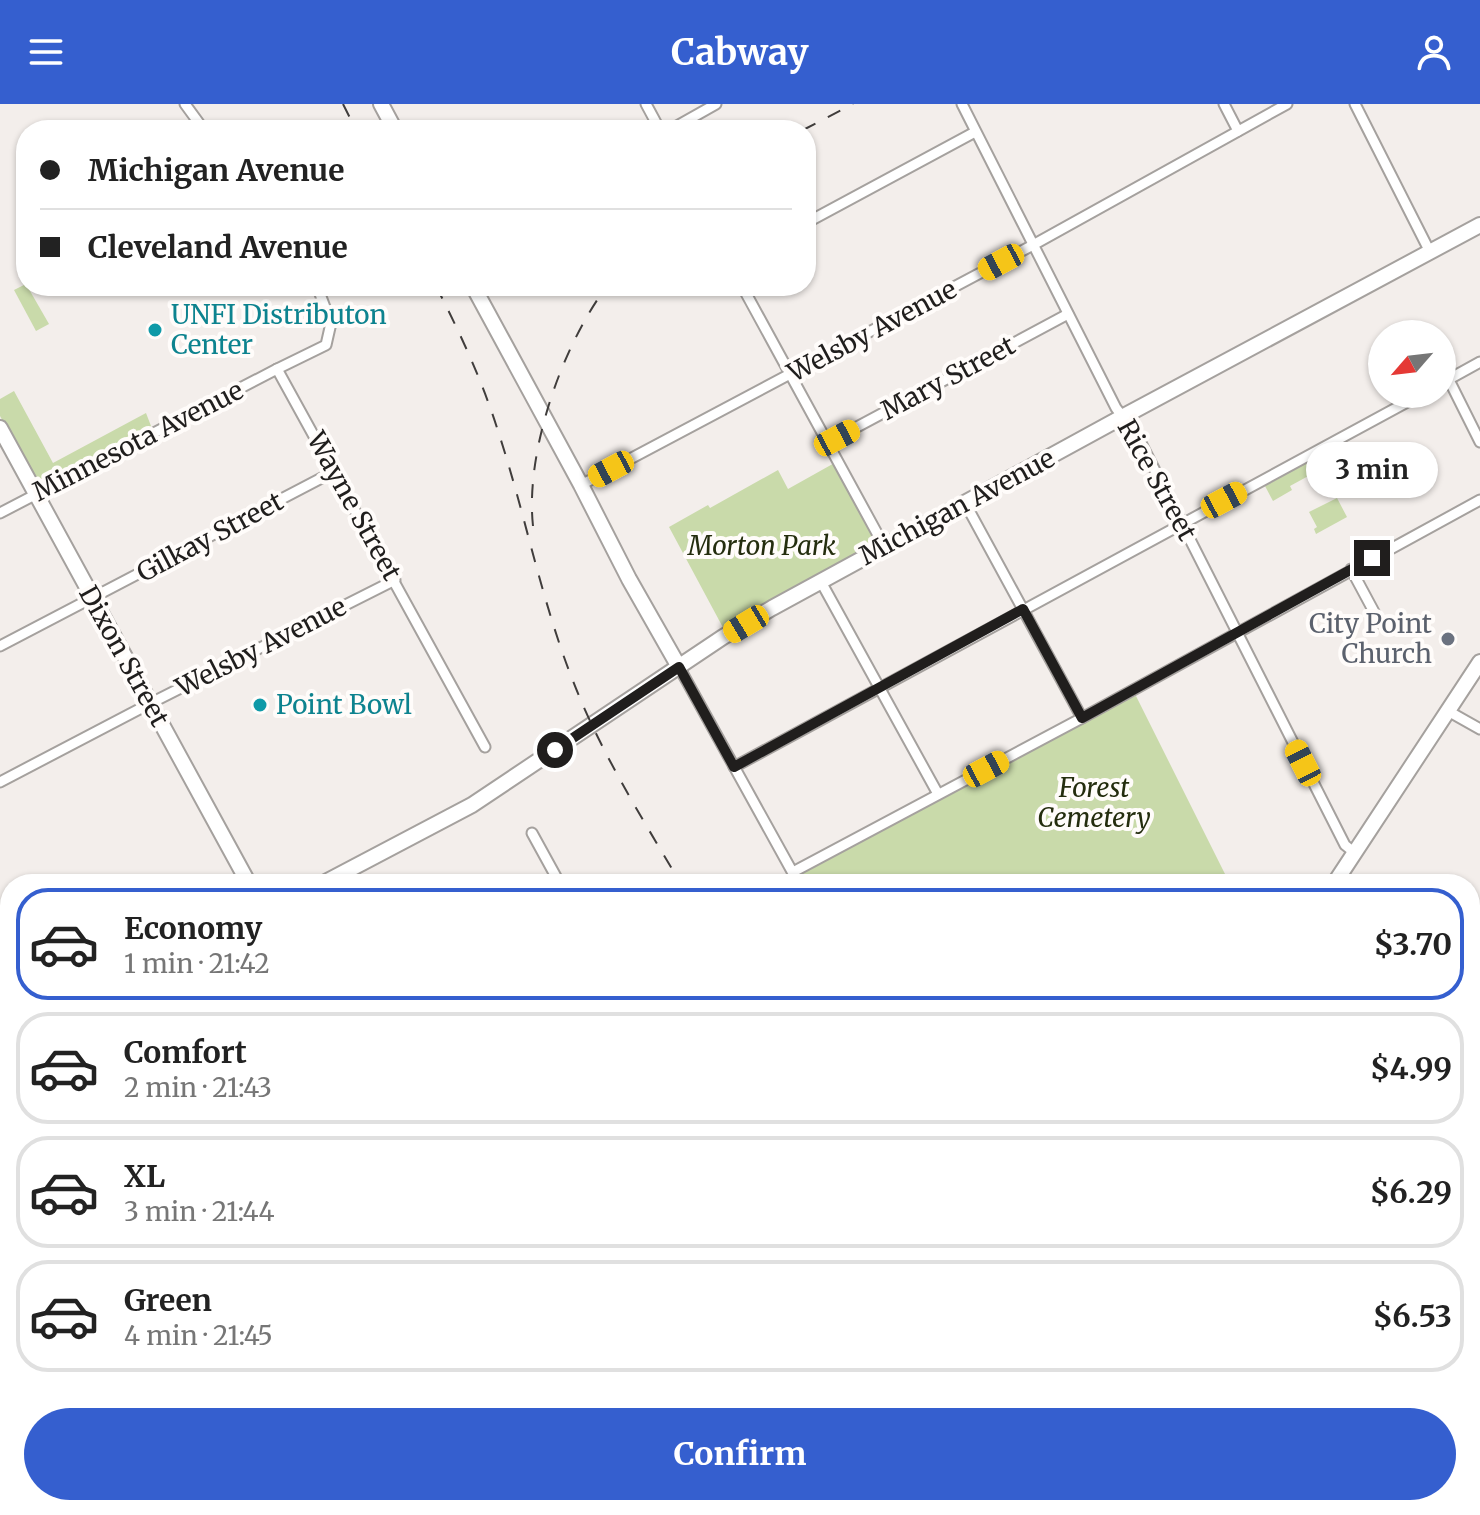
<!DOCTYPE html>
<html lang="en">
<head>
<meta charset="utf-8">
<style>
  :root { --surface:#fff; --page:#f6f6f6; --text:#222; --muted:#767676; --line:#e0e0e0; --accent:#355fcf }
  body { margin:0; font-family:Merriweather,serif; background:var(--page); color:var(--text); height:100vh; display:flex; flex-direction:column; font-size:30px; white-space:nowrap }
  * { box-sizing:border-box; margin:0 }
  p { font-size:26px; color:var(--muted) }
  .icon { flex:none; width:44px; height:44px; fill:none; stroke:currentColor; stroke-width:2; stroke-linecap:round; stroke-linejoin:round }
  .map { position:relative; flex:1; overflow:hidden }
  .panel { position:absolute; left:0px; top:770px; width:1480px; height:642px; display:flex; flex-direction:column; background:var(--surface); border-radius:32px 32px 0 0; box-shadow:0 2px 6px #0004 }
  .panel>* { flex:none }
  .hud { position:absolute; left:16px; top:16px; width:800px; height:176px; border-radius:32px; box-shadow:0 2px 6px #0004; display:grid; align-content:center; height:176px; padding:0 24px; background:var(--surface) }
  .needle { width:52px; rotate:242deg }
  .buttons { position:absolute; left:1368px; top:216px; display:grid; gap:16px }
  .buttons a { display:grid; place-items:center; width:88px; height:88px; border-radius:50%; background:var(--surface); box-shadow:0 2px 6px #0004; font-size:40px }
  .end { position:absolute; width:36px; height:36px; margin:-18px; border:10px solid #201e1d; background:#fff; box-shadow:0 0 0 4px #fff }
  .from { border-radius:50% }
  .bubble { position:absolute; height:56px; border-radius:28px; background:var(--surface); box-shadow:0 2px 6px #0004; font-size:26px; font-weight:700; line-height:56px; text-align:center }
  .car { position:absolute; width:24px; height:48px; margin:-24px -12px; border-radius:10px; box-shadow:0 0 6px 2px #0007; background:linear-gradient(#f5c518 24%,#345 0 40%,#f5c518 0 76%,#345 0 86%,#f5c518 0) }
  .hud b { display:flex; align-items:center; gap:28px; height:76px; font-size:30px }
  .hud b+b { border-top:2px solid var(--line) }
  .hud i { width:20px; height:20px; background:var(--text) }
  ul { padding:14px 0 0; list-style:none }
  li { display:flex; align-items:center; gap:24px; height:112px; margin:0 16px 12px; padding:0 8px; border:4px solid var(--line); border-radius:32px }
  li div { flex:1 }
  li b { display:block; font-size:30px }
  li em { font-style:normal; font-weight:700 }
  li.selected { border-color:var(--accent) }
  li>.icon { width:72px; height:72px; stroke-width:1.5 }
  .cta { display:flex; gap:16px; margin-top:auto; padding:16px 24px }
  .cta a { flex:1; height:92px; border-radius:48px; background:var(--accent); color:#fff; font-size:32px; font-weight:700; line-height:92px; text-align:center }
  header { display:flex; justify-content:space-between; align-items:center; height:104px; padding:0 24px; background:var(--accent); color:#fff; font-size:36px; font-weight:700 }
  .map>svg:first-child { display:block }
  .green { fill:#c9daaa }
  .lines { fill:none; stroke-linecap:round; stroke-linejoin:round }
  .street-casing { stroke:#a5a19e; stroke-width:13 }
  .secondary-casing { stroke:#a5a19e; stroke-width:18 }
  .street { stroke:#fff; stroke-width:9 }
  .secondary { stroke:#fff; stroke-width:14 }
  .rail { stroke:#403d3c; stroke-width:2; stroke-dasharray:14 14; stroke-linecap:butt }
  .route { stroke:#201e1d; stroke-width:10 }
  .culture-dot { fill:#0f9aa8; stroke:#fffcfa; stroke-width:3 }
  .worship-dot { fill:#6b7280; stroke:#fffcfa; stroke-width:3 }
  .labels { text-anchor:middle; stroke-width:8; stroke-linejoin:round; paint-order:stroke }
  .culture-label { font-size:26px; fill:#0d838f; stroke:#fffcfa; text-anchor:start }
  .street-label { font-size:26px; fill:#201e1d; stroke:#fffcfa }
  .park-label { font-size:26px; font-style:italic; fill:#242d0e; stroke:#fffcfa }
  .worship-label { font-size:26px; fill:#5b616d; stroke:#fffcfa; text-anchor:end }
</style>
</head>
<body>
<header><svg class="icon" aria-label="menu" viewBox="0 0 24 24"><path d="M4 6h16M4 12h16M4 18h16"/></svg>Cabway<svg class="icon" aria-label="person" viewBox="0 0 24 24"><circle cx="12" cy="8" r="4"/><path d="M4 21q1-7 8-7t8 7"/></svg></header>
<div class="map">
<svg width="1480" height="1411" viewBox="0 0 1480 1411">
  <rect width="100%" height="100%" fill="#f3eeeb"/>
  <g class="green">
    <path d="M 26,180 L 49,220 L 36,227 L 14,186 Z"/>
    <path d="M 14,287 L 53,359 L 146,309 L 151,322 L 150,324 L 46,379 L 41,379 L 33,373 L 0,312 L 0,295 Z"/>
    <path d="M 1335,343 L 1338,350 L 1321,359 L 1323,364 L 1290,382 L 1292,386 L 1273,397 L 1265,382 Z"/>
    <path d="M 838,357 L 884,442 L 727,531 L 669,423 L 708,401 L 710,404 L 778,366 L 788,385 Z"/>
    <path d="M 1337,394 L 1347,413 L 1316,430 L 1314,425 L 1317,423 L 1309,408 Z"/>
    <path d="M 1136,592 L 1230,780 L 799,780 L 793,768 L 1082,614 Z"/>
    <path d="M 1079,1402 L 1235,1402 L 1230,1411 L 1084,1411 Z"/>
  </g>
  <g class="lines">
    <defs>
      <g id="street">
        <path d="M 185,0 L 204,26"/>
        <path d="M 646,0 L 660,26"/>
        <path d="M 962,0 L 1116,304 L 1138,333 L 1345,741 L 1355,749"/>
        <path d="M 1224,0 L 1238,27"/>
        <path d="M 1355,0 L 1430,148"/>
        <path d="M 670,26 L 716,0"/>
        <path d="M 806,119 L 975,28"/>
        <path d="M 742,182 L 884,442"/>
        <path d="M 277,265 L 485,643"/>
        <path d="M 1449,276 L 1480,338"/>
        <path d="M 1442,279 L 1480,258"/>
        <path d="M 827,339 L 1068,210"/>
        <path d="M 581,381 L 1033,141 L 1287,0"/>
        <path d="M 965,399 L 1082,614"/>
        <path d="M 0,409 L 277,265 L 326,241 L 331,219 L 317,182"/>
        <path d="M 1351,465 L 1380,519"/>
        <path d="M 820,476 L 938,690"/>
        <path d="M 0,542 L 335,367"/>
        <path d="M 679,563 L 799,780"/>
        <path d="M 1448,607 L 1480,625"/>
        <path d="M 734,663 L 1422,290"/>
        <path d="M 0,678 L 151,599 L 395,476"/>
        <path d="M 532,729 L 560,780"/>
        <path d="M 793,768 L 1082,614 L 1480,396"/>
        <path d="M 0,821 L 10,839"/>
        <path d="M 1470,880 L 1480,885"/>
        <path d="M 0,1112 L 10,1107"/>
        <path d="M 0,1301 L 10,1296"/>
        <path d="M 175,1402 L 180,1411"/>
        <path d="M 315,1402 L 320,1411"/>
        <path d="M 726,1402 L 731,1411"/>
        <path d="M 861,1402 L 866,1411"/>
        <path d="M 137,1411 L 155,1402"/>
        <path d="M 448,1411 L 466,1402"/>
        <path d="M 810,1411 L 827,1402"/>
        <path d="M 1360,1411 L 1365,1402"/>
      </g>
      <g id="secondary">
        <path d="M 381,0 L 395,26"/>
        <path d="M 473,182 L 581,381 L 629,475 L 679,563"/>
        <path d="M 0,324 L 249,780"/>
        <path d="M 322,780 L 472,701 L 723,533 L 772,504 L 1124,312 L 1480,121"/>
        <path d="M 1334,780 L 1480,558"/>
        <path d="M 0,947 L 10,941"/>
        <path d="M 1470,985 L 1480,966"/>
        <path d="M 0,1324 L 10,1342"/>
        <path d="M 43,1402 L 47,1411"/>
        <path d="M 591,1402 L 595,1411"/>
        <path d="M 916,1411 L 922,1402"/>
        <path d="M 1240,1411 L 1245,1402"/>
      </g>
    </defs>
    <use href="#street" class="street-casing"/>
    <use href="#secondary" class="secondary-casing"/>
    <use href="#street" class="street"/>
    <use href="#secondary" class="secondary"/>
    <g class="rail">
      <path d="M 343,0 L 356,26"/>
      <path d="M 803,26 L 853,0"/>
      <path d="M 436,182 C 460,229 482,276 498,327 C 525,409 541,496 573,577 C 601,649 642,714 681,780"/>
      <path d="M 533,422 C 525,348 562,242 607,182"/>
      <path d="M 1000,1402 L 1005,1411"/>
    </g>
  </g>
  <g class="lines">
    <path class="route" d="M 555,646 L 679,563 L 734,663 L 1023,505 L 1082,614 L 1372,454"/>
  </g>
  <g class="culture-dot">
    <circle cx="155" cy="226" r="8"/>
    <circle cx="260" cy="601" r="8"/>
  </g>
  <circle class="worship-dot" cx="1448" cy="535" r="8"/>
  <g class="labels">
    <g class="culture-label">
      <text x="171" y="220">UNFI Distributon<tspan x="171" dy="30">Center</tspan></text>
      <text x="276" y="610">Point Bowl</text>
    </g>
    <g class="street-label">
      <text transform="translate(872 227) rotate(-28)" y="9">Welsby Avenue</text>
      <text transform="translate(948 274) rotate(-28)" y="9">Mary Street</text>
      <text transform="translate(138 337) rotate(-27)" y="9">Minnesota Avenue</text>
      <text transform="translate(1157 376) rotate(61)" y="9">Rice Street</text>
      <text transform="translate(354 402) rotate(61)" y="9">Wayne Street</text>
      <text transform="translate(957 403) rotate(-28)" y="9">Michigan Avenue</text>
      <text transform="translate(210 433) rotate(-28)" y="9">Gilkay Street</text>
      <text transform="translate(261 543) rotate(-27)" y="9">Welsby Avenue</text>
      <text transform="translate(124 552) rotate(61)" y="9">Dixon Street</text>
    </g>
    <g class="park-label">
      <text x="762" y="451">Morton Park</text>
      <text x="1094" y="693">Forest<tspan x="1094" dy="30">Cemetery</tspan></text>
    </g>
    <g class="worship-label">
      <text x="1432" y="529">City Point<tspan x="1432" dy="30">Church</tspan></text>
    </g>
  </g>
</svg>
<div class="buttons">
<a><svg class="needle" viewBox="-14 -14 28 28"><path d="M0-13l5 13h-10z" fill="#e53935"/><path d="M0 13l5-13h-10z" fill="#767676"/></svg></a>
</div>
<i class="end from" style="left:555px;top:646px"></i>
<i class="end" style="left:1372px;top:454px"></i>
<div class="bubble" style="left:1306px;top:338px;width:132px">3 min</div>
<i class="car" style="left:1001px;top:158px;rotate:242deg"></i>
<i class="car" style="left:837px;top:334px;rotate:62deg"></i>
<i class="car" style="left:611px;top:365px;rotate:242deg"></i>
<i class="car" style="left:1224px;top:396px;rotate:62deg"></i>
<i class="car" style="left:746px;top:520px;rotate:239deg"></i>
<i class="car" style="left:1303px;top:659px;rotate:333deg"></i>
<i class="car" style="left:986px;top:665px;rotate:62deg"></i>
<div class="hud">
<b><i class="from"></i>Michigan Avenue</b>
<b><i></i>Cleveland Avenue</b>
</div>
<section class="panel">
<ul>
<li class="selected"><svg class="icon" aria-label="car" viewBox="0 0 24 24"><path d="M5 17H2v-5l4-1 3-4h7l3 4 3 1v5h-3M9 17h6M6 11h13"/><circle cx="7" cy="17" r="2"/><circle cx="17" cy="17" r="2"/></svg><div><b>Economy</b><p>1 min · 21:42</p></div><em>$3.70</em></li>
<li><svg class="icon" aria-label="car" viewBox="0 0 24 24"><path d="M5 17H2v-5l4-1 3-4h7l3 4 3 1v5h-3M9 17h6M6 11h13"/><circle cx="7" cy="17" r="2"/><circle cx="17" cy="17" r="2"/></svg><div><b>Comfort</b><p>2 min · 21:43</p></div><em>$4.99</em></li>
<li><svg class="icon" aria-label="car" viewBox="0 0 24 24"><path d="M5 17H2v-5l4-1 3-4h7l3 4 3 1v5h-3M9 17h6M6 11h13"/><circle cx="7" cy="17" r="2"/><circle cx="17" cy="17" r="2"/></svg><div><b>XL</b><p>3 min · 21:44</p></div><em>$6.29</em></li>
<li><svg class="icon" aria-label="car" viewBox="0 0 24 24"><path d="M5 17H2v-5l4-1 3-4h7l3 4 3 1v5h-3M9 17h6M6 11h13"/><circle cx="7" cy="17" r="2"/><circle cx="17" cy="17" r="2"/></svg><div><b>Green</b><p>4 min · 21:45</p></div><em>$6.53</em></li>
</ul>
<div class="cta"><a>Confirm</a></div>
</section>
</div>
</body>
</html>
